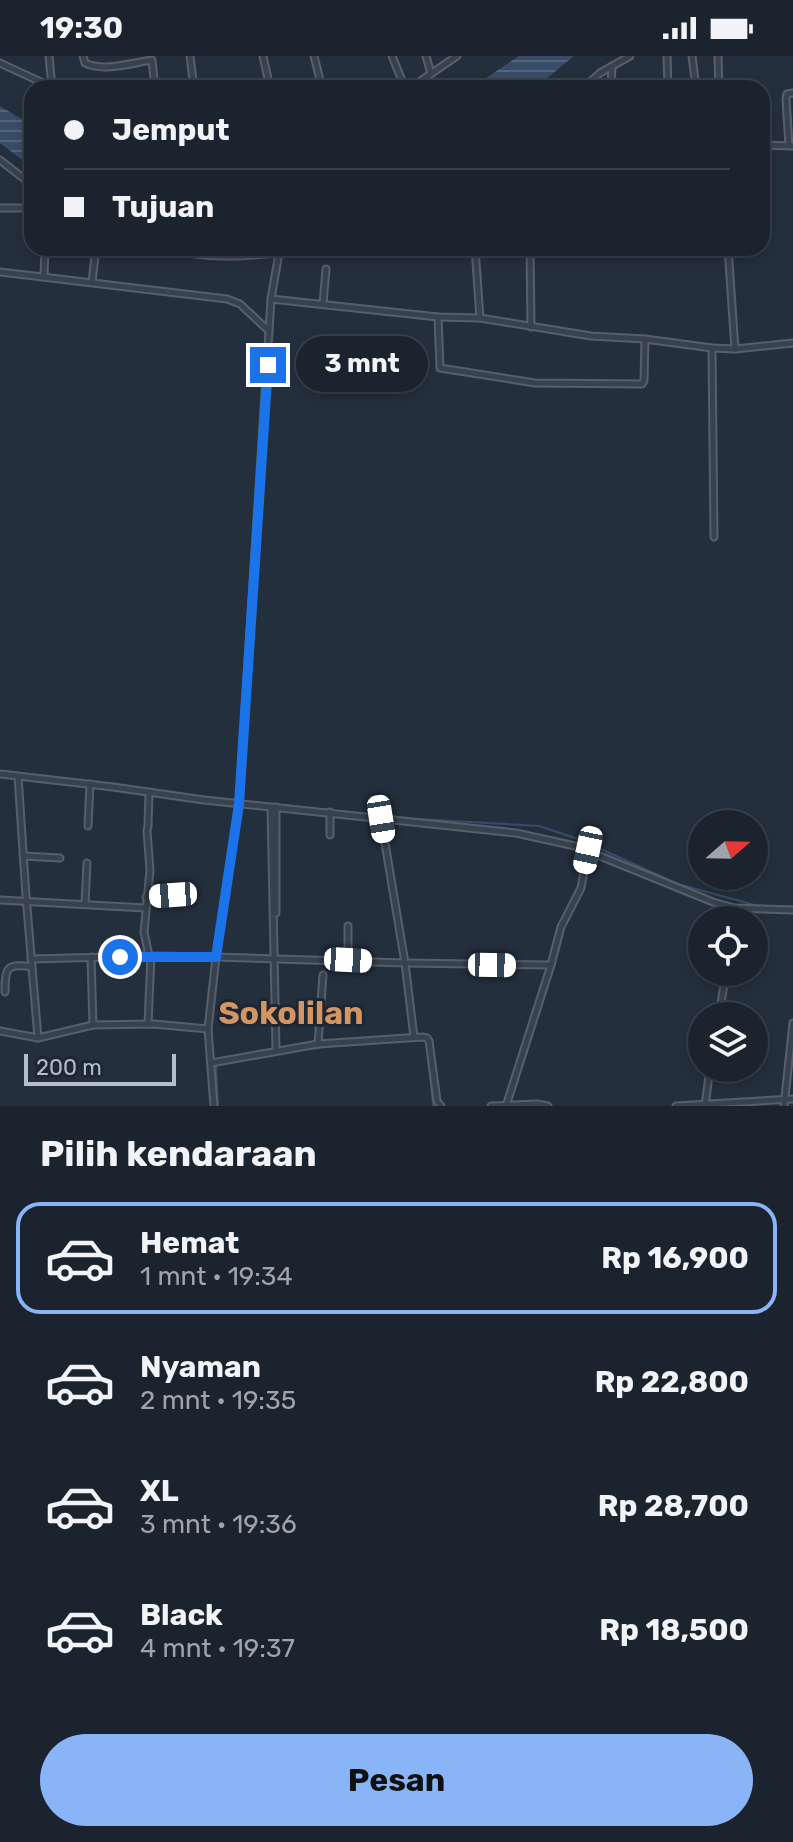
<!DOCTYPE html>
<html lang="id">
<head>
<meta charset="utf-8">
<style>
  :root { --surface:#1b232e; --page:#242b36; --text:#f1f3f6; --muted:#a0a4aa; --line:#39404a; --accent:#8ab4f8 }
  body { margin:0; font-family:Rubik,sans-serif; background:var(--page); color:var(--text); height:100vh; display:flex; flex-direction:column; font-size:30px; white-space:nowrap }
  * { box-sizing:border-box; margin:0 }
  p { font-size:26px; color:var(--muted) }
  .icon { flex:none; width:44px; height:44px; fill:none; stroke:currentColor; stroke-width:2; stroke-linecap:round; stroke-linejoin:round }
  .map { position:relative; height:1050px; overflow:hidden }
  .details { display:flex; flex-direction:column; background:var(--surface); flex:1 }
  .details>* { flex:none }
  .top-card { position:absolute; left:24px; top:24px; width:746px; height:176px; border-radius:24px; box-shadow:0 4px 12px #0003,0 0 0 2px var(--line); display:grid; align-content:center; height:176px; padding:0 40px; background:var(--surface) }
  .needle { width:52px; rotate:70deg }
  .buttons { position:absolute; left:688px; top:754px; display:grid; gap:16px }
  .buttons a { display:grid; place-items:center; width:80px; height:80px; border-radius:50%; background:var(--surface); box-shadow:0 4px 12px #0003,0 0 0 2px var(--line); font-size:40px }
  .scale { position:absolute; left:24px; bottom:20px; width:152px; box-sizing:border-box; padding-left:8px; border:4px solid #b4bcc9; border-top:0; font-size:22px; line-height:28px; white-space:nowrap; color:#b4bcc9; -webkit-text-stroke:6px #1d2633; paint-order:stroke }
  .end { position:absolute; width:36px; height:36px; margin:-18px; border:10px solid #1a73e8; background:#fff; box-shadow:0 0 0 4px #fff }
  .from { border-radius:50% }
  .bubble { position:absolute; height:56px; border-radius:28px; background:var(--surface); box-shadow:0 4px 12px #0003,0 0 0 2px var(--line); font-size:26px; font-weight:700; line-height:56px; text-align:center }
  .car { position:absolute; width:24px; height:48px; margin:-24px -12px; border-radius:10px; box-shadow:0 0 6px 2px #0007; background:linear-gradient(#fff 24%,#345 0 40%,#fff 0 76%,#345 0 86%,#fff 0) }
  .top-card b { display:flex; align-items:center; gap:28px; height:76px; font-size:30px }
  .top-card b+b { border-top:2px solid var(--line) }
  .top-card i { width:20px; height:20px; background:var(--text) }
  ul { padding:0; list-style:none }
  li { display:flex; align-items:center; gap:24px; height:112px; margin:0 16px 12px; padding:0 24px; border:4px solid transparent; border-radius:24px }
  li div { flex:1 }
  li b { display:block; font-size:30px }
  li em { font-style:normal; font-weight:700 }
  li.active { border-color:var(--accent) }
  li>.icon { width:72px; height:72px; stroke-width:1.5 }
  h2 { padding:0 40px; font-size:36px; line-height:96px }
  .primary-button { display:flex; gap:16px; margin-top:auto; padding:16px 40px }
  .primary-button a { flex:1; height:92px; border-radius:48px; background:var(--accent); color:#111; font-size:32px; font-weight:700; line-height:92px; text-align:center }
  .status { display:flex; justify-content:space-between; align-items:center; height:56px; padding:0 40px; background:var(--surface); direction:ltr }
  .status svg { height:22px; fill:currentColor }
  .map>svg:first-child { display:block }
  .water { fill:url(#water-rules) }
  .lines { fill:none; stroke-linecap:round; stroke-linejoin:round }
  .stream { stroke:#394c67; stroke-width:2 }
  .minor-casing { stroke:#565f6c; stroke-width:9 }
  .minor { stroke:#38414e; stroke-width:5 }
  .route { stroke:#1a73e8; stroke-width:10 }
  .labels { text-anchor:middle; stroke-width:6; stroke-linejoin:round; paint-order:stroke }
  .quarter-label { font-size:32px; font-weight:bold; fill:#d59563; stroke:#1d2633 }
</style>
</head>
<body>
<div class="status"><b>19:30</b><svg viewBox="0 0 49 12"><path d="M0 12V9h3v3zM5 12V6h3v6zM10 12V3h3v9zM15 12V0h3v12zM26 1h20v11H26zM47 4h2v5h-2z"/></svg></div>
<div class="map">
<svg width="793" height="1050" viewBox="0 0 793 1050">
  <defs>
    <pattern id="water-rules" width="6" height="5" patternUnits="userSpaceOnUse" patternTransform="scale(2)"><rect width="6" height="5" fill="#394c67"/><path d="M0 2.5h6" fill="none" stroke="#53647b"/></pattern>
  </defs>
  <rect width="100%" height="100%" fill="#242f3e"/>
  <g class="water">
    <path d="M 519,0 L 574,0 L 535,32 L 471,32 Z"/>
    <path d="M 0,50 L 18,61 L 32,66 L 32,107 L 21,103 L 0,87 Z"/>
  </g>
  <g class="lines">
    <g class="stream">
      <path d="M 180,738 L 400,762 L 539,770 L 581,784 L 678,828 L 758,850 L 793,851"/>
      <path d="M 286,996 L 348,988"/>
      <path d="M 428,999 L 433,1049 L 435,1050"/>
      <path d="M 216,1008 L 218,1050"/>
    </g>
    <defs>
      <g id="minor">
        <path d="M 49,0 L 52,31"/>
        <path d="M 83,0 L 85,7 C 103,16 132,7 152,4 L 155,32"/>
        <path d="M 190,0 L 194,32"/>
        <path d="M 263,0 L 270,32"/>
        <path d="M 314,0 L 322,32"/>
        <path d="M 392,0 L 405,32"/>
        <path d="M 426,0 L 431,18"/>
        <path d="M 667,0 L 668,32"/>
        <path d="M 692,0 L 696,32"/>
        <path d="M 718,0 L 719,32"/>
        <path d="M 0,7 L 54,32"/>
        <path d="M 410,32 L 457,0"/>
        <path d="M 583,32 L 600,17 L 630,0"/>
        <path d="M 611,32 L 612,10"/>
        <path d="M 762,89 L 793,90"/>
        <path d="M 789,90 L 786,43 L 787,38 L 793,37"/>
        <path d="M 0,104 L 32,129"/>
        <path d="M 0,152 L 32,152"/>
        <path d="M 170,192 C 207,204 243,200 281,197 C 298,196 315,196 331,192"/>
        <path d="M 475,192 L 480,262"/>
        <path d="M 530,192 L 531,271"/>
        <path d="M 728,192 L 735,293"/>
        <path d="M 0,216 L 227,243 L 240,248 L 269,275"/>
        <path d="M 44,221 L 45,192"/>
        <path d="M 92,226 L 96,192"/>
        <path d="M 271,243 L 438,261 L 480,262 L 591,280 L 645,283 L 712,292 L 735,293 L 793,287"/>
        <path d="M 323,248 L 326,213"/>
        <path d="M 438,261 L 440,312 L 535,327 L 642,328 L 644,325 L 645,283"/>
        <path d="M 712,292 L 714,481"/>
        <path d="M 0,718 L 113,731 L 204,744 L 516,777 L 575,790 L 713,846 L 734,852 L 793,854"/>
        <path d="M 18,720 L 26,840 L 38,982"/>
        <path d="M 271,751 L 276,994"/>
        <path d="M 276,751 L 276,857"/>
        <path d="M 381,763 L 405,907 L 414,981"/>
        <path d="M 88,770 L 90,728"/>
        <path d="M 330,779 L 330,756"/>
        <path d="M 23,800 L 60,802"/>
        <path d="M 146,841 L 175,839 L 177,837 L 179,839 L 177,841"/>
        <path d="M 0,844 L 145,852"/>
        <path d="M 85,848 L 87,807"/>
        <path d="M 733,864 L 734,852"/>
        <path d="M 348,870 L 348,904"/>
        <path d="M 149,900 L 144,876 L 150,814 L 147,775 L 148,770 L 149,736"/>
        <path d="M 91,901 L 93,969"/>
        <path d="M 31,903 L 149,900 L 216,901 L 405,907 L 551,909"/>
        <path d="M 5,936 C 5,911 7,907 32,911"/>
        <path d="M 719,960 L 726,916"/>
        <path d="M 148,968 L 151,900"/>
        <path d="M 0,975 L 38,982 L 93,969 L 154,968 L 208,973"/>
        <path d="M 318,988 L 323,919"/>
        <path d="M 211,1007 L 318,988 L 422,981 L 427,982 L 429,985 L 437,1045 L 441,1050"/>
        <path d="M 214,1050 L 208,973 L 216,901 L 239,748 L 271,243 L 279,197"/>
        <path d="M 491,1050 L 537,1048 L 548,1050"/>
        <path d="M 506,1050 L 551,909 L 561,871 L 581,832 L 588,794"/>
        <path d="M 676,1050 L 793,1043"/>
        <path d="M 705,1050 L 710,1012"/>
        <path d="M 784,1050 L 793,967"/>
      </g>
    </defs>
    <use href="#minor" class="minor-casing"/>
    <use href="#minor" class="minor"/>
  </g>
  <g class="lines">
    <path class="route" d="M 120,901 L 216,901 L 239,748 L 268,309"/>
  </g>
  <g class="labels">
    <g class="quarter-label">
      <text x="291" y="968">Sokolilan</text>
    </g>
  </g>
</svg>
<div class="buttons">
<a><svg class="needle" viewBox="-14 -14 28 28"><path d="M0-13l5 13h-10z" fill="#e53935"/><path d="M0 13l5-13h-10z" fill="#a0a4aa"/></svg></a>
<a><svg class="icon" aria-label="locate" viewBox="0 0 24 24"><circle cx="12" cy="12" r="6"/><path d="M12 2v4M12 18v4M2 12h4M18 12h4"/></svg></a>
<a><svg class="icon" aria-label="layers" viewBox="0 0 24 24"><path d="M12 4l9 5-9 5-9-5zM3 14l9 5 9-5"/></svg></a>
</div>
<div class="scale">200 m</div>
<i class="end from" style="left:120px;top:901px"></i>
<i class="end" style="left:268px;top:309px"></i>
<div class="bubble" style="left:296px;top:280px;width:132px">3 mnt</div>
<i class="car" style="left:381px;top:763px;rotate:171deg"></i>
<i class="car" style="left:588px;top:794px;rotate:192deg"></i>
<i class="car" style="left:173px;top:839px;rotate:266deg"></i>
<i class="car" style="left:348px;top:904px;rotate:93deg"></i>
<i class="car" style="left:492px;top:909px;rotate:91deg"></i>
<div class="top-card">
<b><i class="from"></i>Jemput</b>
<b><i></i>Tujuan</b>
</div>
</div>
<section class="details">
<h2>Pilih kendaraan</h2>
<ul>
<li class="active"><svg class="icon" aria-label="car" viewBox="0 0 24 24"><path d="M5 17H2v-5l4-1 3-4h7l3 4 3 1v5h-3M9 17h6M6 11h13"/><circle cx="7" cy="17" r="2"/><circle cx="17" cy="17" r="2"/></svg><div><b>Hemat</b><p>1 mnt · 19:34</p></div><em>Rp 16,900</em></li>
<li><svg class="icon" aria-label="car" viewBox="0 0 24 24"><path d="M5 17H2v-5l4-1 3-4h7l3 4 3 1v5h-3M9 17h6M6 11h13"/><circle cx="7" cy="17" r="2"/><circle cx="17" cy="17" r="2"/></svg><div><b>Nyaman</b><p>2 mnt · 19:35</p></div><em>Rp 22,800</em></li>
<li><svg class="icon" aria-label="car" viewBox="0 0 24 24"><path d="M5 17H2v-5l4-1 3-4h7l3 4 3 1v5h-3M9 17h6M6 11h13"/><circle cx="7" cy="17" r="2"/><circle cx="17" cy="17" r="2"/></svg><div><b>XL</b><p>3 mnt · 19:36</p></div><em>Rp 28,700</em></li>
<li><svg class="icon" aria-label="car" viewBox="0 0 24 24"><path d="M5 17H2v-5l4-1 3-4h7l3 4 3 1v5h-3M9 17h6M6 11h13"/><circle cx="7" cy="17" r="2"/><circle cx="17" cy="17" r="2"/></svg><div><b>Black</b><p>4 mnt · 19:37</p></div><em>Rp 18,500</em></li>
</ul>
<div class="primary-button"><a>Pesan</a></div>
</section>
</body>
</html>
